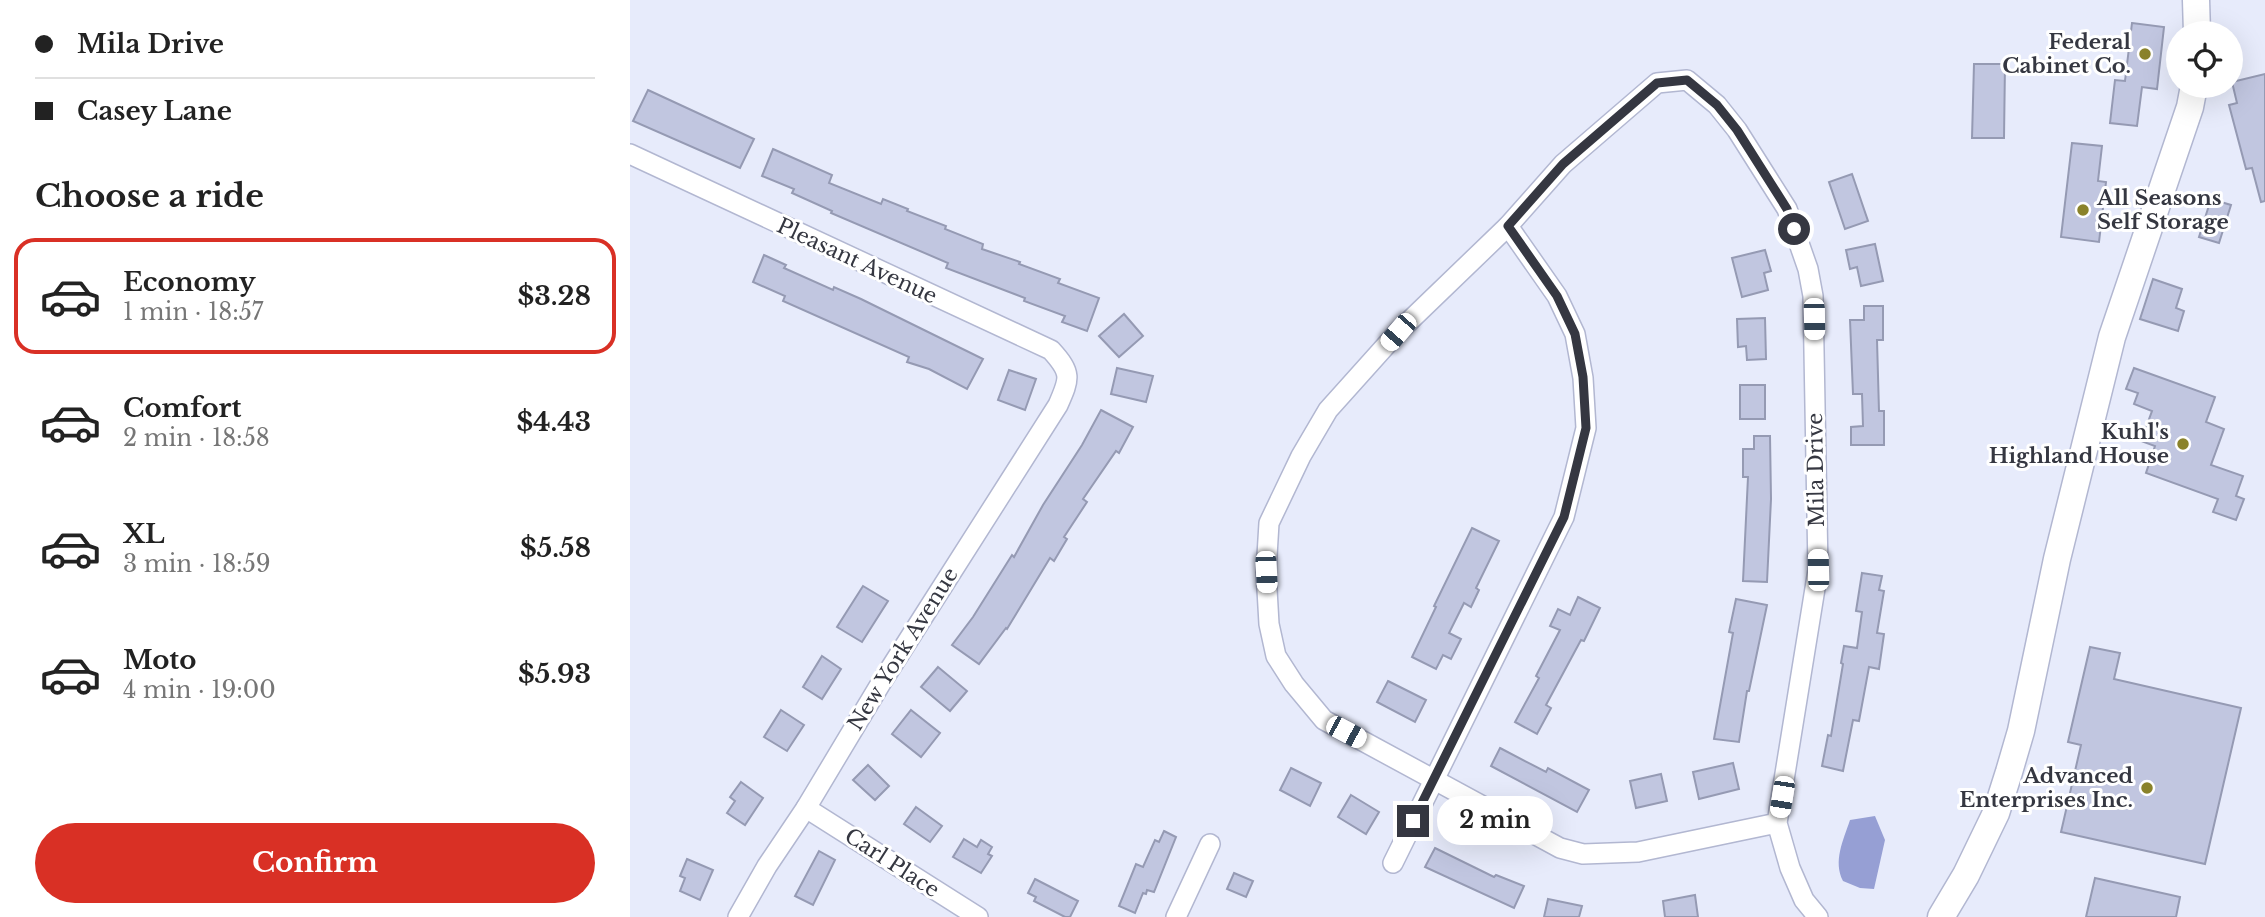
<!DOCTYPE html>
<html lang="en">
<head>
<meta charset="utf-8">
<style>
  :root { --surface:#fff; --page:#f6f6f6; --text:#222; --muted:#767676; --line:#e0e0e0; --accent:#d93025 }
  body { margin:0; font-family:"Libre Baskerville",serif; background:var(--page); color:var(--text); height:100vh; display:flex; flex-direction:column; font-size:26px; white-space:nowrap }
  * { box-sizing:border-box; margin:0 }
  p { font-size:23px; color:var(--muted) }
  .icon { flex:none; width:38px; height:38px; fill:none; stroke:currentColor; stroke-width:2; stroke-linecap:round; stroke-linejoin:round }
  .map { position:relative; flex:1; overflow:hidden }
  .sheet { display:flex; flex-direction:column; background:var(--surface); width:630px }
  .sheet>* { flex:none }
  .hud { display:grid; align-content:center; height:154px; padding:0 35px; background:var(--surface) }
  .controls { position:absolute; left:1536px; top:21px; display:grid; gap:14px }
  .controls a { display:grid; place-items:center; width:77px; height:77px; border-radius:50%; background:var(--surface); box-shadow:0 7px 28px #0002; font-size:35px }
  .end { position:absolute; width:32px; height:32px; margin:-16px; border:9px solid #353741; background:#fff; box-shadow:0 0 0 4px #fff }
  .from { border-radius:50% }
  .bubble { position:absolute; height:49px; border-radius:24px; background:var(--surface); box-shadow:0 7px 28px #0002; font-size:23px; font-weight:700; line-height:49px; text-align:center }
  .car { position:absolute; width:21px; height:42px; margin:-21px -10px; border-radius:9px; box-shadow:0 0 5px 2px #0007; background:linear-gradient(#fff 24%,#345 0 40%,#fff 0 76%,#345 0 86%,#fff 0) }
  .hud b { display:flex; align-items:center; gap:24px; height:66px; font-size:26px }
  .hud b+b { border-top:2px solid var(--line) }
  .hud i { width:18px; height:18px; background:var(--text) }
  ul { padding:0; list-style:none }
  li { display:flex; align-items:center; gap:21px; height:116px; margin:0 14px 10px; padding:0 21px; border:4px solid transparent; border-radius:21px }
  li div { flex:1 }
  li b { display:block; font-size:26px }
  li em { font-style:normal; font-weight:700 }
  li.on { border-color:var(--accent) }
  li>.icon { width:63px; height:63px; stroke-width:1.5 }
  h2 { padding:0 35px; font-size:32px; line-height:84px }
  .primary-button { display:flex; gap:14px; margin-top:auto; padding:14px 35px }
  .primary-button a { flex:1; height:80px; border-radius:42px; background:var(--accent); color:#fff; font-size:28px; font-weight:700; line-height:80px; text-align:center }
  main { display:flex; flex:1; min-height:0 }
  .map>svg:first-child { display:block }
  .water { fill:#969fd4 }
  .building { fill:#c1c6e0; stroke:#959ab3; stroke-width:2 }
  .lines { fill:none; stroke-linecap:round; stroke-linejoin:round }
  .street-casing { stroke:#b2b7d1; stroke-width:22 }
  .secondary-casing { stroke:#b2b7d1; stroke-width:29 }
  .street { stroke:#fff; stroke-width:19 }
  .secondary { stroke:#fff; stroke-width:26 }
  .route { stroke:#353741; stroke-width:9 }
  .poi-dot { fill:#8a822a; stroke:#fff; stroke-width:2.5 }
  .labels { text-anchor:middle; stroke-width:6; stroke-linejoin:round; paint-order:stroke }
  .poi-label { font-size:21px; font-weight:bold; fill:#353741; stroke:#fff; text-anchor:end }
  .street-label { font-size:21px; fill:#353741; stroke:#fff }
</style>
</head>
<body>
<main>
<section class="sheet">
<div class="hud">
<b><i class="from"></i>Mila Drive</b>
<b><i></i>Casey Lane</b>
</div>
<h2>Choose a ride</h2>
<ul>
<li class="on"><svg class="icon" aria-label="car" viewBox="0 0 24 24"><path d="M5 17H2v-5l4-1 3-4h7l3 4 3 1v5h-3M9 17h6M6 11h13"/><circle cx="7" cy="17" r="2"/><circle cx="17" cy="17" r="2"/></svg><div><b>Economy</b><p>1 min · 18:57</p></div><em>$3.28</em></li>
<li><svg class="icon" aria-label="car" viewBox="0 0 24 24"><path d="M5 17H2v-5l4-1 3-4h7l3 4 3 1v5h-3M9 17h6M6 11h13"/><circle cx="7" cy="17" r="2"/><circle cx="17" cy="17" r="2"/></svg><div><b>Comfort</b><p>2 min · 18:58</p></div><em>$4.43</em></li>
<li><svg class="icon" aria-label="car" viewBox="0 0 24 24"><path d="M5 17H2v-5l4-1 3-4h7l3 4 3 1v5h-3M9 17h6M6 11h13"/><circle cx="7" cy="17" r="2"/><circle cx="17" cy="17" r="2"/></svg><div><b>XL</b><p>3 min · 18:59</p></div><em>$5.58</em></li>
<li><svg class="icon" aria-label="car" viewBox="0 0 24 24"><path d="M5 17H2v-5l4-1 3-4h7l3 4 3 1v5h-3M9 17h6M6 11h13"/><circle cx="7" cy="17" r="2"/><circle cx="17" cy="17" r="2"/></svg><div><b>Moto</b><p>4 min · 19:00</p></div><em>$5.93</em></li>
</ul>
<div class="primary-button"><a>Confirm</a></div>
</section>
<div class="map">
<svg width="1635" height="917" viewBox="0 0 1635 917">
  <rect width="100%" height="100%" fill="#e7ebfb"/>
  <path class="water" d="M 1245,816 L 1255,840 L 1244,889 L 1230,888 L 1213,881 C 1203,861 1213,841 1220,820 Z"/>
  <g class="building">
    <path d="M 1502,23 L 1534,27 L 1527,89 L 1512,87 L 1507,126 L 1480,123 L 1485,80 L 1495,81 Z"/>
    <path d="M 1344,64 L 1375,64 L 1374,138 L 1342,138 Z"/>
    <path d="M 1635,74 L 1635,201 L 1631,202 L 1622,168 L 1616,169 L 1599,105 L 1607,103 L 1602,82 Z"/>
    <path d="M 18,90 L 124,139 L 110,168 L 3,121 Z"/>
    <path d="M 1442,143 L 1472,146 L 1468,181 L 1476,182 L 1469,242 L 1431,237 Z"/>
    <path d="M 143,149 L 202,175 L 199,183 L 251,204 L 253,199 L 278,209 L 277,211 L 316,226 L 315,229 L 353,244 L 352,249 L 390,262 L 389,264 L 430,279 L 428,283 L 469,298 L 457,331 L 432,322 L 435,316 L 394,301 L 395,298 L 316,268 L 318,263 L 201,213 L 202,211 L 162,193 L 164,189 L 132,176 Z"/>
    <path d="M 1222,174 L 1238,221 L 1215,229 L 1199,182 Z"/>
    <path d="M 1581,199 L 1601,205 L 1589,243 L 1569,237 Z"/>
    <path d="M 1245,244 L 1253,281 L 1231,286 L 1227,267 L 1220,269 L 1216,250 Z"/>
    <path d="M 1135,250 L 1141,271 L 1134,273 L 1138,290 L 1112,297 L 1102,258 Z"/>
    <path d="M 134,255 L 156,265 L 154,268 L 203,290 L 204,287 L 231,299 L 353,359 L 337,389 L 299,369 L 277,362 L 279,357 L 153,301 L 155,296 L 123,282 Z"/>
    <path d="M 1523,279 L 1552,289 L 1546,308 L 1554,311 L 1548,331 L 1510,319 Z"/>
    <path d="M 1234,306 L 1253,306 L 1253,340 L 1247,340 L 1249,411 L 1254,411 L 1254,445 L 1221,445 L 1221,427 L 1233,426 L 1232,394 L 1223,394 L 1220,320 L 1234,320 Z"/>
    <path d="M 494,314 L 513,336 L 489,357 L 469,336 Z"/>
    <path d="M 1135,318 L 1136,359 L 1117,360 L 1116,346 L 1108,347 L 1107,319 Z"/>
    <path d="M 487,368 L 523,376 L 516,402 L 481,394 Z"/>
    <path d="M 1504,368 L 1585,397 L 1576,422 L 1594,429 L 1581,465 L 1613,476 L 1606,496 L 1614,499 L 1606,520 L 1583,512 L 1588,499 L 1516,473 L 1525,446 L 1511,441 L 1522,411 L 1504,404 L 1508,393 L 1496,389 Z"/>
    <path d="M 379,370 L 406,379 L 395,410 L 368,400 Z"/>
    <rect x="1110" y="385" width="25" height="34"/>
    <path d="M 471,410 L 503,427 L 489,453 L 486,451 L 453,499 L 457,502 L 434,537 L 437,539 L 424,561 L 420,558 L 377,629 L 376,628 L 349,664 L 322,645 L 343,617 L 382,555 L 384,557 L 413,505 L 452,445 Z"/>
    <path d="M 1124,436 L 1140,436 L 1141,499 L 1137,582 L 1113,581 L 1118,477 L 1113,477 L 1113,449 L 1124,449 Z"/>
    <path d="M 842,528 L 869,541 L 846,588 L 849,590 L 841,607 L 834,603 L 819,633 L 831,639 L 821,659 L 813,655 L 806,669 L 782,657 L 806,607 L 804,606 Z"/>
    <path d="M 1232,573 L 1252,576 L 1249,590 L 1254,591 L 1247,633 L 1254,634 L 1249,669 L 1239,667 L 1229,721 L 1223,720 L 1213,771 L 1192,766 L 1198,735 L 1201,736 L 1213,664 L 1211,663 L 1214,646 L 1227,648 L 1232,612 L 1226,611 Z"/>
    <path d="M 233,586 L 258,601 L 232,642 L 207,627 Z"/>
    <path d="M 948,597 L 970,608 L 954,641 L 951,640 L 916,705 L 921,708 L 907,734 L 885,722 L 909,678 L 906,676 L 930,630 L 920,626 L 928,609 L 940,615 Z"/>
    <path d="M 1106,599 L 1137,605 L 1119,691 L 1117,691 L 1109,742 L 1084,739 L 1103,633 L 1099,632 Z"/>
    <path d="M 1460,647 L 1490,653 L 1484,679 L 1611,708 L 1575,864 L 1431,832 L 1451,745 L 1438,742 Z"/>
    <path d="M 192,656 L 211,669 L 192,699 L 173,687 Z"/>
    <path d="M 308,667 L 337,691 L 320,711 L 291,687 Z"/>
    <path d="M 758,681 L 796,700 L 785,722 L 747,702 Z"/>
    <path d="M 151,710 L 174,725 L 157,751 L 134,737 Z"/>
    <path d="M 281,710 L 310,733 L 291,757 L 262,734 Z"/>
    <path d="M 870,748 L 916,772 L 918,768 L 959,790 L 947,812 L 861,766 Z"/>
    <path d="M 1103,763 L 1109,789 L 1069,799 L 1063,772 Z"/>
    <path d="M 238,765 L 259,786 L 245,800 L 223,780 Z"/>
    <path d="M 661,768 L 691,783 L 680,806 L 650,790 Z"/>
    <path d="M 1031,774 L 1037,801 L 1006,808 L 1000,781 Z"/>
    <path d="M 111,782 L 133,798 L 115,825 L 97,813 L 105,801 L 100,797 Z"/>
    <path d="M 721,795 L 749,812 L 736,834 L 708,817 Z"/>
    <path d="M 286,807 L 312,826 L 300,842 L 274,824 Z"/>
    <path d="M 534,831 L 546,837 L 524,892 L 517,890 L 516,894 L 513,893 L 505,913 L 489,906 L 506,864 L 513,867 L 525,840 L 529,842 Z"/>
    <path d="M 334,839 L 347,847 L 351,840 L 362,847 L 358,854 L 362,856 L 351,873 L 323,857 Z"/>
    <path d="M 805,848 L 864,877 L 866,875 L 894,886 L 884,908 L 795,867 Z"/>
    <path d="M 189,851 L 205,860 L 183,905 L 165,896 Z"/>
    <path d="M 57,859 L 83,870 L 70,900 L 50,891 L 55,878 L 50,876 Z"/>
    <path d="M 604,873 L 623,881 L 616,897 L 597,889 Z"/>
    <path d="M 1465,878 L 1550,897 L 1546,917 L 1456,917 Z"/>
    <path d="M 405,879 L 448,901 L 440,917 L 435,917 L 404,901 L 406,897 L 398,893 Z"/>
    <path d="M 1065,895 L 1068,917 L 1035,917 L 1033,901 Z"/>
    <path d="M 918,899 L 952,906 L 949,917 L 914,917 Z"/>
  </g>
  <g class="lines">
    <defs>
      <g id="street">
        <path d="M 0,154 L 421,350 C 442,373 440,378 428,405 L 251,683 L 176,808 L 137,866 L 108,917"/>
        <path d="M 176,808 L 348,917"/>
        <path d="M 1147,823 L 1008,852 L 953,854 L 930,848 L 694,720 L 664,684 L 646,656 L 639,624 L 636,572 L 639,523 L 671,456 L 698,410 L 768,332 L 878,226 L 933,164 L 1027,83 L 1057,80 L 1087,105 L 1107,130 L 1157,209 L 1178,269 L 1183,296 L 1188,570 L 1147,823 L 1160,868 L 1174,900 L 1188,917"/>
        <path d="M 763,863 L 934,517 L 956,428 L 953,378 L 945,334 L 927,296 L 878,226"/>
        <path d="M 546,917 L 580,844"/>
      </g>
      <g id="secondary">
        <path d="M 1566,0 L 1567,33"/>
        <path d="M 1311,917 L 1336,875 L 1366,813 L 1379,772 L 1391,731 L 1427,559 L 1482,337 L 1560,107 L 1564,86"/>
      </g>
    </defs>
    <use href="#street" class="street-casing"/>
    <use href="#secondary" class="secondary-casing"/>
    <use href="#street" class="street"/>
    <use href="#secondary" class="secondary"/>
  </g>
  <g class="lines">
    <path class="route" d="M 783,821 L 934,517 L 956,428 L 953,377 L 945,334 L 927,296 L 878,226 L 933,164 L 1027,83 L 1057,80 L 1087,105 L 1107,130 L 1157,209 L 1164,229"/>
  </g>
  <g class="poi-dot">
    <circle cx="1515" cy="54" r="7"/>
    <circle cx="1453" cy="210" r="7"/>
    <circle cx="1553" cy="444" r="7"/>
    <circle cx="1517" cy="788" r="7"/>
  </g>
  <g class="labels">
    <g class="poi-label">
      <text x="1501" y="49">Federal<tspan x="1501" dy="24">Cabinet Co.</tspan></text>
      <text x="1467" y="205" text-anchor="start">All Seasons<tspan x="1467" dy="24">Self Storage</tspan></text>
      <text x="1539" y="439">Kuhl's<tspan x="1539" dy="24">Highland House</tspan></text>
      <text x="1503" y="783">Advanced<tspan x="1503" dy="24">Enterprises Inc.</tspan></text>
    </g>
    <g class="street-label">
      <text transform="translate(227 261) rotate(25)" y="7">Pleasant Avenue</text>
      <text transform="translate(1186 470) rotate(-91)" y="7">Mila Drive</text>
      <text transform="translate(273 649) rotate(-58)" y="7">New York Avenue</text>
      <text transform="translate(262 863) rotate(33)" y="7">Carl Place</text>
    </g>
  </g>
</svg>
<div class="controls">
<a><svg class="icon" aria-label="locate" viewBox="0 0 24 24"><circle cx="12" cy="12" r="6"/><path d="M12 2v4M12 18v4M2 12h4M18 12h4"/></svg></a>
</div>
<i class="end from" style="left:1164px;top:229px"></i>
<i class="end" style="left:783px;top:821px"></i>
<div class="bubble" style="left:807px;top:796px;width:116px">2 min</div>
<i class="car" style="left:1184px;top:319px;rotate:179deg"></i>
<i class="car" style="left:768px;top:332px;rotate:221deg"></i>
<i class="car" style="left:1188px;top:570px;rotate:359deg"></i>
<i class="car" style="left:636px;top:572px;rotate:177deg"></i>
<i class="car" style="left:716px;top:732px;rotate:118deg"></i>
<i class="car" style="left:1152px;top:797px;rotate:189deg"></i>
</div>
</main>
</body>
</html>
